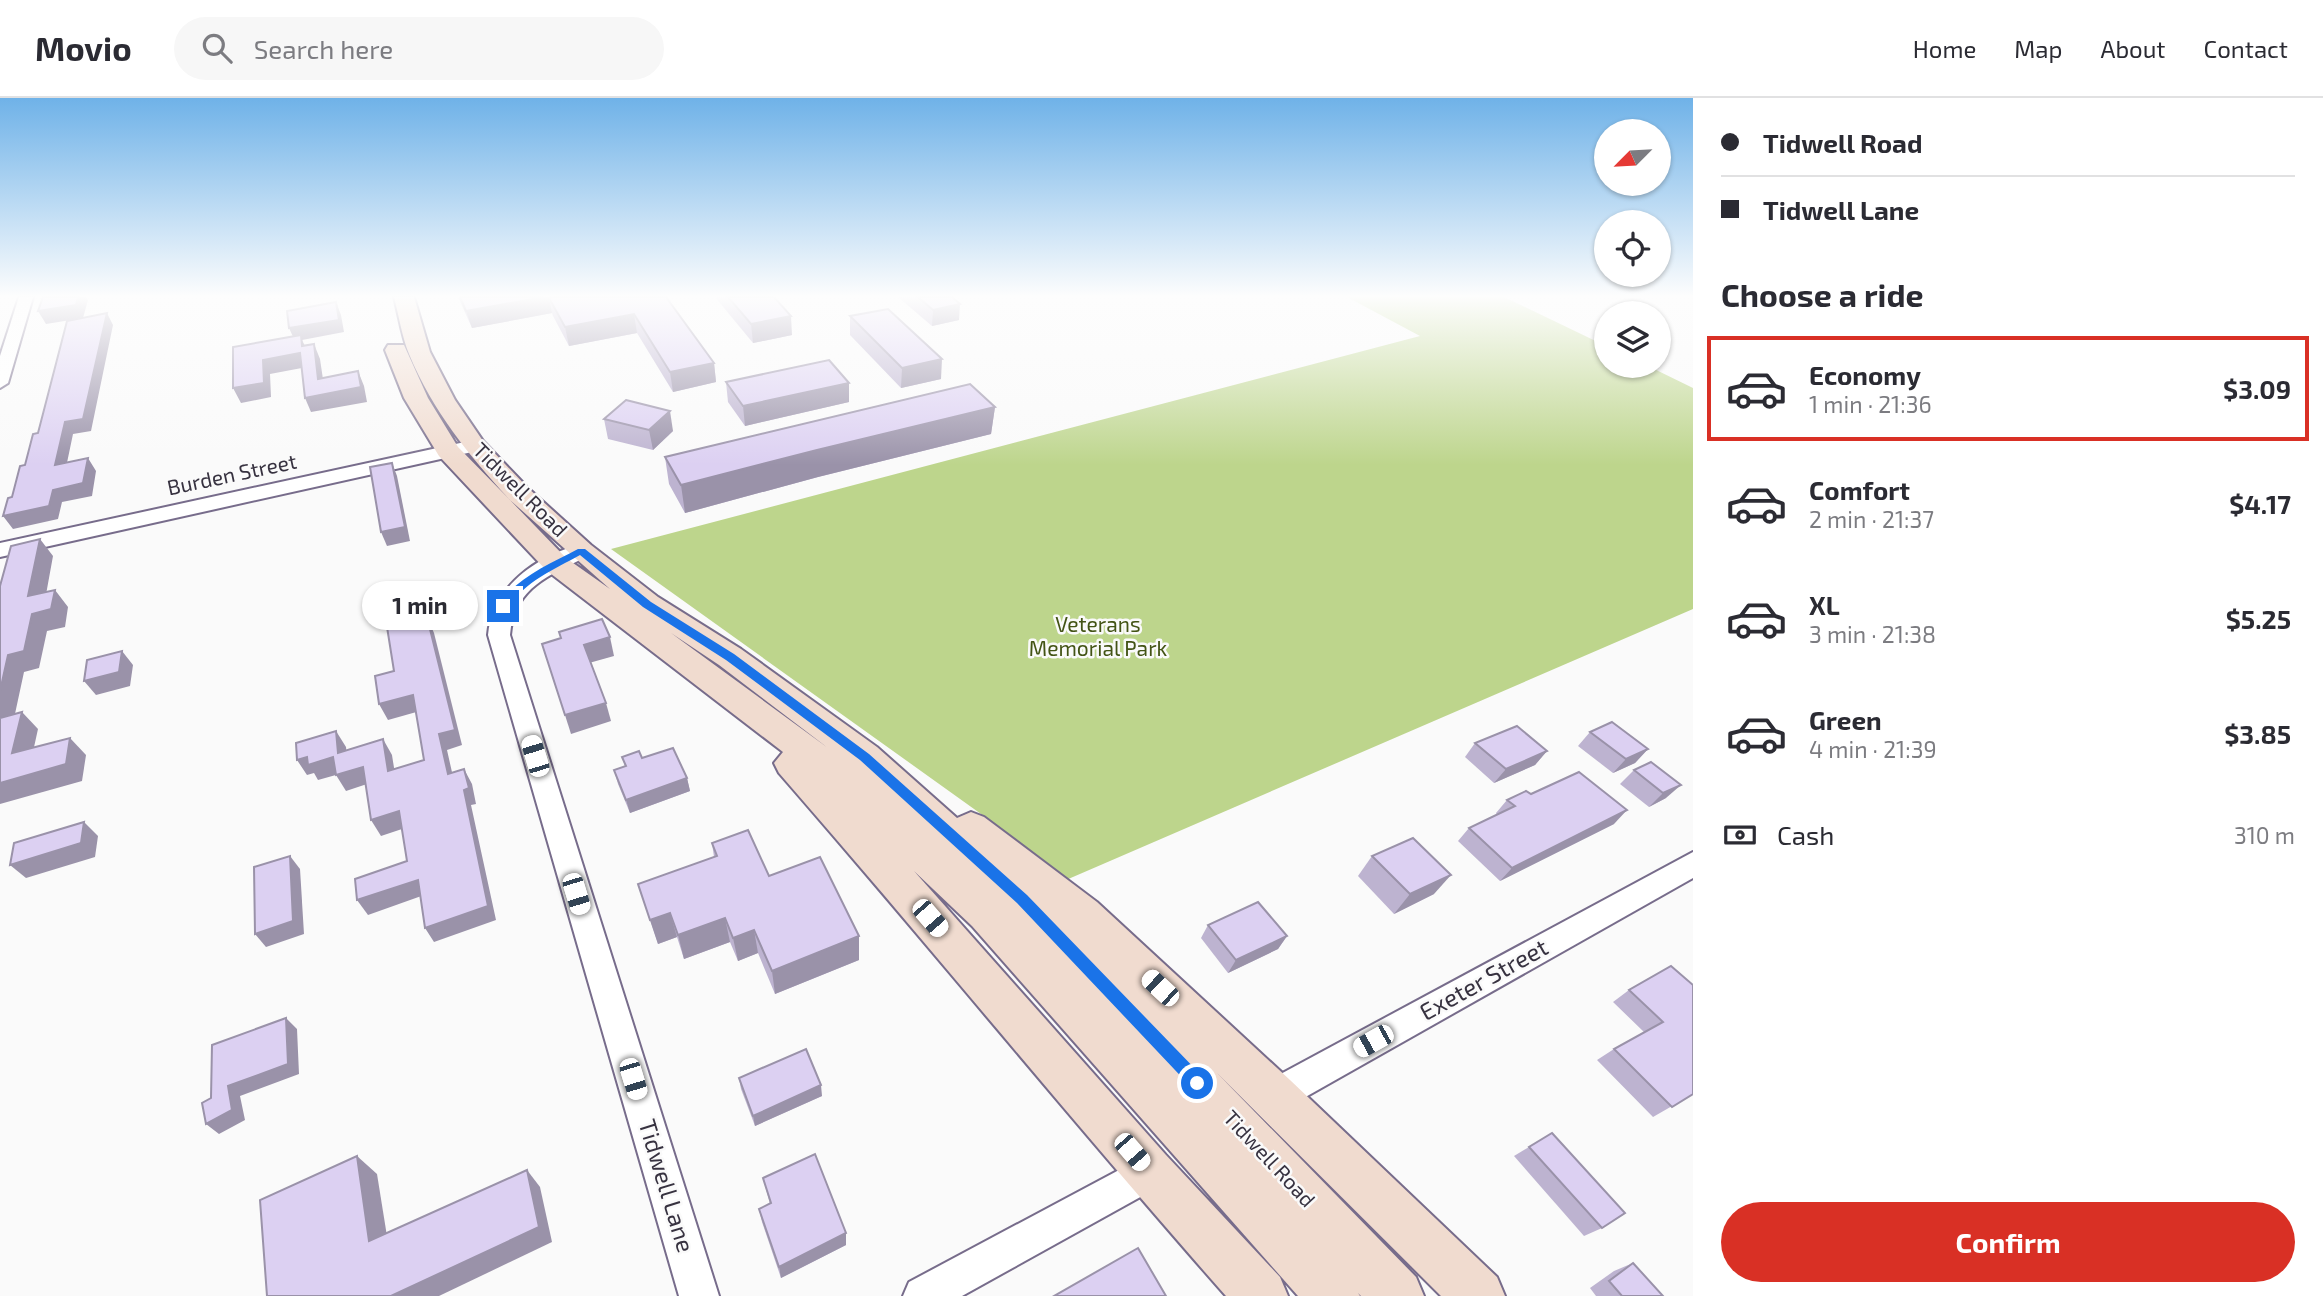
<!DOCTYPE html>
<html lang="en">
<head>
<meta charset="utf-8">
<style>
  :root { --surface:#fff; --page:#f7f7f7; --text:#2b2b33; --muted:#7c7c81; --line:#e1e1e2; --accent:#d93025 }
  body { margin:0; font-family:"Exo 2",sans-serif; background:var(--page); color:var(--text); height:100vh; display:flex; flex-direction:column; font-size:26px; white-space:nowrap }
  * { box-sizing:border-box; margin:0 }
  p { font-size:23px; color:var(--muted) }
  .icon { flex:none; width:38px; height:38px; fill:none; stroke:currentColor; stroke-width:2; stroke-linecap:round; stroke-linejoin:round }
  .map { position:relative; flex:1; overflow:hidden }
  .sheet { display:flex; flex-direction:column; background:var(--surface); width:630px }
  .sheet>* { flex:none }
  .top-card { display:grid; align-content:center; height:154px; padding:0 28px; background:var(--surface) }
  .needle { width:46px; rotate:246deg }
  .tools { position:absolute; left:1594px; top:21px; display:grid; gap:14px }
  .tools a { display:grid; place-items:center; width:77px; height:77px; border-radius:50%; background:var(--surface); box-shadow:0 2px 5px #0004; font-size:35px }
  .end { position:absolute; width:32px; height:32px; margin:-16px; border:9px solid #1a73e8; background:#fff; box-shadow:0 0 0 4px #fff }
  .from { border-radius:50% }
  .bubble { position:absolute; height:49px; border-radius:24px; background:var(--surface); box-shadow:0 2px 5px #0004; font-size:23px; font-weight:700; line-height:49px; text-align:center }
  .car { position:absolute; width:21px; height:42px; margin:-21px -10px; border-radius:9px; box-shadow:0 0 5px 2px #0007; background:linear-gradient(#fff 24%,#345 0 40%,#fff 0 76%,#345 0 86%,#fff 0) }
  .top-card b { display:flex; align-items:center; gap:24px; height:66px; font-size:26px }
  .top-card b+b { border-top:2px solid var(--line) }
  .top-card i { width:18px; height:18px; background:var(--text) }
  ul { padding:0; list-style:none }
  li { display:flex; align-items:center; gap:21px; height:105px; margin:0 14px 10px; padding:0 14px; border:4px solid transparent; border-radius:0px }
  li div { flex:1 }
  li b { display:block; font-size:26px }
  li em { font-style:normal; font-weight:700 }
  li.on { border-color:var(--accent) }
  li>.icon { width:63px; height:63px; stroke-width:1.5 }
  h2 { padding:0 28px; font-size:32px; line-height:84px }
  .pay { display:flex; align-items:center; gap:18px; height:77px; padding:0 28px; font-size:26px }
  .pay p { margin-inline-start:auto }
  .button { display:flex; gap:14px; margin-top:auto; padding:14px 28px }
  .button a { flex:1; height:80px; border-radius:42px; background:var(--accent); color:#fff; font-size:28px; font-weight:700; line-height:80px; text-align:center }
  header { display:flex; align-items:center; gap:42px; box-sizing:border-box; height:98px; padding:0 35px; background:var(--surface); border-bottom:2px solid var(--line) }
  header strong { font-size:33px }
  nav { display:flex; gap:38px; margin-inline-start:auto; font-size:24px }
  .search { width:490px; height:63px; background:var(--page); display:flex; align-items:center; gap:18px; box-sizing:border-box; padding:0 24px; border-radius:38px; color:var(--muted); font-size:26px }
  main { display:flex; flex:1; min-height:0 }
  .map>svg:first-child { display:block }
  .green { fill:#bdd58c }
  .lines { fill:none; stroke-linecap:round; stroke-linejoin:round }
  .minor-casing { stroke:#776c8b; stroke-width:4 }
  .secondary-casing { stroke:#776c8b; stroke-width:4 }
  .minor { fill:#fff; fill-rule:evenodd }
  .secondary { fill:#f0dbcf; fill-rule:evenodd }
  .wall { fill:#bdb3d0 }
  .shaded-wall { fill:#9a92a9 }
  .building { fill:#dcd0f2; stroke:#9a92a9; stroke-width:2 }
  .route { fill:#1a73e8 }
  .labels { text-anchor:middle; stroke-width:5; stroke-linejoin:round; paint-order:stroke }
  .street-label { font-size:21px; fill:#373240; stroke:#fafafa }
  .park-label { font-size:21px; fill:#435415; stroke:#fafafa }
  .near-street-label { font-size:24px; fill:#373240; stroke:#fafafa }
</style>
</head>
<body>
<header>
<strong>Movio</strong>
<div class="search"><svg class="icon" aria-label="search" viewBox="0 0 24 24"><circle cx="10" cy="10" r="6"/><path d="M15 15l6 6"/></svg>Search here</div>
<nav><a>Home</a><a>Map</a><a>About</a><a>Contact</a></nav>
</header>
<main>
<div class="map">
<svg width="1693" height="1198" viewBox="0 0 1693 1198">
  <rect width="100%" height="100%" fill="#fafafa"/>
  <path class="green" d="M 1347,199 L 1504,199 L 1606,248 L 1606,268 L 1648,268 L 1693,290 L 1693,511 L 1066,782 L 988,721 L 611,451 L 1420,238 Z"/>
  <g class="lines">
    <defs>
      <g id="minor">
        <path d="M 19,199 L 33,199 L 8,285 L 0,290 L 0,258 Z"/>
        <path d="M 474,342 L 481,344 L 483,348 L 481,352 L 0,459 L 0,445 Z"/>
        <path d="M 581,446 L 588,448 L 591,453 L 588,458 C 550,477 514,489 510,537 L 719,1198 L 679,1198 L 488,537 C 492,489 537,458 581,446 Z"/>
        <path d="M 1693,754 L 1693,780 L 1286,1010 L 1274,1015 L 1262,1010 L 1257,998 L 1262,986 Z"/>
        <path d="M 1149,1056 L 1162,1061 L 1167,1074 L 1162,1087 L 962,1198 L 903,1198 L 909,1184 Z"/>
      </g>
      <path id="secondary" d="M 394,199 L 414,199 L 430,254 L 455,302 L 483,343 L 528,390 L 591,447 L 658,499 L 741,551 L 877,649 L 957,720 L 971,714 L 984,719 L 1097,804 L 1290,982 L 1497,1179 L 1505,1198 L 1441,1198 L 1217,975 L 1416,1179 L 1424,1198 L 1361,1198 L 1358,1195 L 1360,1198 L 1298,1198 L 972,828 L 914,773 L 1166,1057 L 1280,1179 L 1288,1198 L 1226,1198 C 1074,1026 930,848 779,675 L 774,665 L 783,654 L 546,472 L 439,358 L 404,300 L 385,252 L 388,247 L 404,247 L 428,300 L 458,349 L 510,402 C 468,356 433,314 409,256 C 402,239 399,218 394,199 ZM 510,402 L 610,491 L 566,460 ZM 671,535 L 719,567 L 828,650 Z"/>
    </defs>
    <use href="#minor" class="minor-casing"/>
    <use href="#secondary" class="secondary-casing"/>
    <use href="#minor" class="minor"/>
    <use href="#secondary" class="secondary"/>
  </g>
  <g class="wall">
    <path d="M 458,199 L 666,199 L 714,265 L 716,284 L 673,294 L 637,235 L 569,248 L 553,218 L 552,215 L 472,230 Z"/>
    <path d="M 715,199 L 774,199 L 792,237 L 753,245 Z"/>
    <path d="M 898,199 L 952,199 L 959,222 L 932,228 Z"/>
    <path d="M 850,218 L 941,281 L 901,290 L 850,237 Z"/>
    <path d="M 726,284 L 849,304 L 745,328 L 728,304 Z"/>
    <path d="M 995,309 L 991,336 L 818,379 L 685,415 L 669,386 L 665,359 Z"/>
    <path d="M 604,321 L 673,333 L 653,352 L 608,341 Z"/>
    <path d="M 1590,634 L 1648,651 L 1635,665 L 1613,675 L 1578,648 Z"/>
    <path d="M 1475,645 L 1547,653 L 1535,667 L 1494,685 L 1465,659 Z"/>
    <path d="M 622,659 L 642,660 L 687,680 L 690,693 L 630,715 L 618,686 L 614,672 L 625,668 Z"/>
    <path d="M 1651,664 L 1666,700 L 1649,709 L 1620,686 L 1634,672 Z"/>
    <path d="M 1531,696 L 1614,726 L 1500,783 L 1458,743 L 1469,730 L 1497,717 L 1496,715 L 1507,702 Z"/>
    <path d="M 712,745 L 859,862 L 775,896 L 758,855 L 738,863 L 730,844 L 684,861 L 677,839 L 658,846 L 638,786 L 714,759 Z"/>
    <path d="M 1372,758 L 1434,796 L 1394,816 L 1358,778 Z"/>
    <path d="M 1208,827 L 1287,838 L 1278,851 L 1228,875 L 1201,840 Z"/>
    <path d="M 1671,868 L 1693,996 L 1653,1019 L 1597,962 L 1614,951 L 1644,934 L 1613,904 L 1629,892 Z"/>
    <path d="M 739,980 L 822,998 L 755,1028 L 741,991 Z"/>
    <path d="M 1552,1035 L 1602,1130 L 1584,1138 L 1514,1058 Z"/>
    <path d="M 763,1080 L 846,1135 L 846,1147 L 781,1180 L 762,1124 L 759,1111 L 770,1106 Z"/>
    <path d="M 1633,1165 L 1663,1198 L 1596,1198 L 1590,1190 L 1614,1173 Z"/>
  </g>
  <g class="shaded-wall">
    <path d="M 78,199 L 86,199 L 88,202 L 83,220 L 46,226 L 38,213 Z"/>
    <path d="M 544,199 L 556,199 L 549,200 L 552,215 L 472,230 L 466,213 Z"/>
    <path d="M 336,204 L 341,217 L 344,234 L 302,242 L 307,252 L 295,243 L 289,230 Z"/>
    <path d="M 960,206 L 959,222 L 932,228 L 933,212 Z"/>
    <path d="M 107,215 L 113,227 L 91,333 L 73,336 L 64,379 L 55,367 L 65,324 Z"/>
    <path d="M 634,216 L 637,235 L 569,248 L 565,229 Z"/>
    <path d="M 791,218 L 792,237 L 753,245 L 751,226 Z"/>
    <path d="M 314,246 L 320,261 L 325,295 L 318,281 Z"/>
    <path d="M 300,255 L 307,269 L 270,276 L 271,299 L 241,305 L 233,290 L 263,262 Z"/>
    <path d="M 942,261 L 941,281 L 901,290 L 902,270 Z"/>
    <path d="M 714,265 L 716,284 L 673,294 L 670,274 Z"/>
    <path d="M 358,273 L 364,288 L 367,304 L 311,314 L 305,300 Z"/>
    <path d="M 849,285 L 849,304 L 745,328 L 743,308 Z"/>
    <path d="M 995,309 L 991,336 L 818,379 L 685,415 L 681,387 L 817,352 Z"/>
    <path d="M 670,313 L 673,333 L 653,352 L 649,332 Z"/>
    <path d="M 88,360 L 96,373 L 92,398 L 62,404 L 58,421 L 13,431 L 3,418 L 53,392 Z"/>
    <path d="M 392,365 L 397,378 L 410,443 L 387,448 L 381,434 Z"/>
    <path d="M 40,441 L 53,458 L 43,513 L 55,492 L 68,509 L 65,529 L 47,533 L 39,570 L 24,574 L 10,639 L 0,628 L 0,593 L 8,557 L 28,498 Z"/>
    <path d="M 427,519 L 434,535 L 462,647 L 447,652 L 456,692 L 448,676 L 439,636 Z"/>
    <path d="M 610,539 L 614,558 L 589,565 L 584,547 Z"/>
    <path d="M 122,553 L 133,567 L 130,588 L 96,597 L 84,583 Z"/>
    <path d="M 413,597 L 420,613 L 388,622 L 379,606 Z"/>
    <path d="M 606,605 L 611,623 L 571,636 L 565,617 Z"/>
    <path d="M 22,614 L 38,631 L 29,672 L 12,655 Z"/>
    <path d="M 336,633 L 346,649 L 348,670 L 338,655 Z"/>
    <path d="M 70,640 L 86,657 L 82,683 L 0,706 L 0,685 Z"/>
    <path d="M 383,641 L 392,657 L 397,689 L 388,673 Z"/>
    <path d="M 1648,651 L 1635,665 L 1613,675 L 1626,661 Z"/>
    <path d="M 1547,653 L 1535,667 L 1494,685 L 1506,671 Z"/>
    <path d="M 307,659 L 333,659 L 343,675 L 318,682 L 314,675 L 307,677 L 297,662 Z"/>
    <path d="M 363,669 L 373,684 L 346,693 L 336,677 Z"/>
    <path d="M 464,671 L 472,686 L 476,706 L 471,707 L 496,822 L 434,844 L 425,830 L 464,692 Z"/>
    <path d="M 687,680 L 690,693 L 630,715 L 626,702 Z"/>
    <path d="M 1681,687 L 1666,700 L 1649,709 L 1663,695 Z"/>
    <path d="M 1627,712 L 1614,726 L 1500,783 L 1512,770 Z"/>
    <path d="M 399,713 L 408,729 L 381,738 L 371,722 Z"/>
    <path d="M 84,724 L 98,738 L 95,759 L 26,780 L 10,767 Z"/>
    <path d="M 290,758 L 300,771 L 304,836 L 266,849 L 255,836 Z"/>
    <path d="M 1451,777 L 1434,796 L 1394,816 L 1410,796 Z"/>
    <path d="M 418,782 L 427,796 L 368,817 L 357,802 Z"/>
    <path d="M 670,815 L 677,839 L 658,846 L 650,822 Z"/>
    <path d="M 725,820 L 730,844 L 684,861 L 678,837 Z"/>
    <path d="M 754,832 L 758,855 L 738,863 L 733,840 Z"/>
    <path d="M 859,838 L 859,862 L 775,896 L 772,873 Z"/>
    <path d="M 1287,838 L 1278,851 L 1228,875 L 1236,862 Z"/>
    <path d="M 286,920 L 297,931 L 299,976 L 240,998 L 245,1022 L 219,1036 L 206,1026 L 228,988 Z"/>
    <path d="M 821,987 L 822,998 L 755,1028 L 753,1018 Z"/>
    <path d="M 357,1058 L 377,1076 L 390,1157 L 369,1143 Z"/>
    <path d="M 527,1072 L 540,1089 L 552,1144 L 439,1198 L 391,1198 Z"/>
    <path d="M 846,1135 L 846,1147 L 781,1180 L 779,1169 Z"/>
  </g>
  <g class="building">
    <path d="M 43,199 L 78,199 L 76,207 L 38,213 Z"/>
    <path d="M 460,199 L 544,199 L 466,213 Z"/>
    <path d="M 553,199 L 666,199 L 714,265 L 670,274 L 634,216 L 565,229 L 549,200 Z"/>
    <path d="M 728,199 L 774,199 L 791,218 L 751,226 Z"/>
    <path d="M 918,199 L 952,199 L 960,206 L 933,212 Z"/>
    <path d="M 336,204 L 339,222 L 289,230 L 287,213 Z"/>
    <path d="M 888,211 L 942,261 L 902,270 L 850,218 Z"/>
    <path d="M 107,215 L 83,321 L 65,324 L 55,367 L 88,360 L 83,385 L 53,392 L 49,408 L 3,418 L 8,400 L 12,399 L 20,368 L 25,367 L 33,336 L 38,335 L 67,223 Z"/>
    <path d="M 301,237 L 302,248 L 314,246 L 318,281 L 358,273 L 361,289 L 305,300 L 300,255 L 263,262 L 264,285 L 233,290 L 233,249 Z"/>
    <path d="M 829,262 L 849,285 L 743,308 L 726,284 Z"/>
    <path d="M 970,286 L 995,309 L 817,352 L 681,387 L 665,359 Z"/>
    <path d="M 626,302 L 670,313 L 649,332 L 604,321 Z"/>
    <path d="M 392,365 L 405,429 L 381,434 L 370,369 Z"/>
    <path d="M 40,441 L 28,498 L 55,492 L 51,511 L 32,516 L 24,553 L 8,557 L 0,593 L 0,488 L 11,448 Z"/>
    <path d="M 427,519 L 455,632 L 439,636 L 448,676 L 464,671 L 469,690 L 464,692 L 488,808 L 425,830 L 418,782 L 357,802 L 355,781 L 407,763 L 399,713 L 371,722 L 363,669 L 336,677 L 333,659 L 308,667 L 307,659 L 297,662 L 296,645 L 336,633 L 338,655 L 383,641 L 388,673 L 424,662 L 413,597 L 379,606 L 375,578 L 394,573 L 387,529 Z"/>
    <path d="M 602,521 L 610,539 L 584,547 L 606,605 L 565,617 L 542,546 L 561,540 L 559,534 Z"/>
    <path d="M 122,553 L 119,574 L 84,583 L 87,562 Z"/>
    <path d="M 22,614 L 12,655 L 70,640 L 66,666 L 0,685 L 0,620 Z"/>
    <path d="M 1612,624 L 1648,651 L 1626,661 L 1590,634 Z"/>
    <path d="M 1517,628 L 1547,653 L 1506,671 L 1475,645 Z"/>
    <path d="M 673,650 L 687,680 L 626,702 L 614,672 L 626,668 L 622,659 L 639,653 L 642,660 Z"/>
    <path d="M 1651,664 L 1681,687 L 1663,695 L 1634,672 Z"/>
    <path d="M 1579,674 L 1627,712 L 1512,770 L 1469,730 L 1515,708 L 1507,702 L 1526,693 L 1531,696 Z"/>
    <path d="M 84,724 L 81,745 L 10,767 L 14,745 Z"/>
    <path d="M 748,732 L 769,778 L 820,759 L 859,838 L 772,873 L 754,832 L 733,840 L 725,820 L 678,837 L 670,815 L 650,822 L 638,786 L 717,758 L 712,745 Z"/>
    <path d="M 1413,740 L 1451,777 L 1410,796 L 1372,758 Z"/>
    <path d="M 290,758 L 293,823 L 255,836 L 254,769 Z"/>
    <path d="M 1258,804 L 1287,838 L 1236,862 L 1208,827 Z"/>
    <path d="M 1671,868 L 1693,887 L 1693,996 L 1672,1009 L 1614,951 L 1663,924 L 1629,892 Z"/>
    <path d="M 286,920 L 288,966 L 228,988 L 232,1012 L 206,1026 L 202,1005 L 211,1000 L 212,947 Z"/>
    <path d="M 806,951 L 821,987 L 753,1018 L 739,980 Z"/>
    <path d="M 1552,1035 L 1625,1115 L 1602,1130 L 1529,1049 Z"/>
    <path d="M 815,1056 L 846,1135 L 779,1169 L 759,1111 L 771,1105 L 763,1080 Z"/>
    <path d="M 357,1058 L 369,1143 L 527,1072 L 539,1129 L 391,1198 L 267,1198 L 260,1102 Z"/>
    <path d="M 1138,1150 L 1166,1198 L 1054,1198 Z"/>
    <path d="M 1633,1165 L 1663,1198 L 1622,1198 L 1609,1183 Z"/>
  </g>
  <linearGradient id="sky" x2="0" y2="1"><stop stop-color="#6fb2e8"/><stop offset="0.54" stop-color="#fdfdfd"/><stop offset="1" stop-color="#fdfdfd" stop-opacity="0"/></linearGradient>
  <rect width="1693" height="367" fill="url(#sky)"/>
  <path class="route" d="M 578,451 L 585,451 L 651,504 L 734,556 L 869,656 L 1027,797 L 1203,979 L 1205,985 L 1203,990 L 1197,993 L 1192,990 L 1017,805 L 860,662 L 726,562 L 643,509 L 580,457 C 553,472 524,484 507,511 L 500,511 L 498,508 C 517,479 548,467 578,451 Z"/>
  <g class="labels">
    <g class="street-label">
      <text transform="translate(232 377) rotate(-12)" y="7">Burden Street</text>
      <text transform="translate(520 392) rotate(45)" y="7">Tidwell Road</text>
      <text transform="translate(1269 1061) rotate(47)" y="7">Tidwell Road</text>
    </g>
    <g class="park-label">
      <text x="1098" y="534">Veterans<tspan x="1098" dy="24">Memorial Park</tspan></text>
    </g>
    <g class="near-street-label">
      <text transform="translate(1484 882) rotate(-29)" y="8">Exeter Street</text>
      <text transform="translate(666 1088) rotate(73)" y="8">Tidwell Lane</text>
    </g>
  </g>
</svg>
<div class="tools">
<a><svg class="needle" viewBox="-14 -14 28 28"><path d="M0-13l5 13h-10z" fill="#e53935"/><path d="M0 13l5-13h-10z" fill="#7c7c81"/></svg></a>
<a><svg class="icon" aria-label="locate" viewBox="0 0 24 24"><circle cx="12" cy="12" r="6"/><path d="M12 2v4M12 18v4M2 12h4M18 12h4"/></svg></a>
<a><svg class="icon" aria-label="layers" viewBox="0 0 24 24"><path d="M12 4l9 5-9 5-9-5zM3 14l9 5 9-5"/></svg></a>
</div>
<i class="end from" style="left:1197px;top:985px"></i>
<i class="end" style="left:503px;top:508px"></i>
<div class="bubble" style="left:362px;top:483px;width:116px">1 min</div>
<i class="car" style="left:535px;top:658px;rotate:343deg"></i>
<i class="car" style="left:576px;top:796px;rotate:163deg"></i>
<i class="car" style="left:930px;top:820px;rotate:139deg"></i>
<i class="car" style="left:1160px;top:890px;rotate:313deg"></i>
<i class="car" style="left:1373px;top:943px;rotate:241deg"></i>
<i class="car" style="left:633px;top:981px;rotate:163deg"></i>
<i class="car" style="left:1132px;top:1054px;rotate:139deg"></i>
</div>
<section class="sheet">
<div class="top-card">
<b><i class="from"></i>Tidwell Road</b>
<b><i></i>Tidwell Lane</b>
</div>
<h2>Choose a ride</h2>
<ul>
<li class="on"><svg class="icon" aria-label="car" viewBox="0 0 24 24"><path d="M5 17H2v-5l4-1 3-4h7l3 4 3 1v5h-3M9 17h6M6 11h13"/><circle cx="7" cy="17" r="2"/><circle cx="17" cy="17" r="2"/></svg><div><b>Economy</b><p>1 min · 21:36</p></div><em>$3.09</em></li>
<li><svg class="icon" aria-label="car" viewBox="0 0 24 24"><path d="M5 17H2v-5l4-1 3-4h7l3 4 3 1v5h-3M9 17h6M6 11h13"/><circle cx="7" cy="17" r="2"/><circle cx="17" cy="17" r="2"/></svg><div><b>Comfort</b><p>2 min · 21:37</p></div><em>$4.17</em></li>
<li><svg class="icon" aria-label="car" viewBox="0 0 24 24"><path d="M5 17H2v-5l4-1 3-4h7l3 4 3 1v5h-3M9 17h6M6 11h13"/><circle cx="7" cy="17" r="2"/><circle cx="17" cy="17" r="2"/></svg><div><b>XL</b><p>3 min · 21:38</p></div><em>$5.25</em></li>
<li><svg class="icon" aria-label="car" viewBox="0 0 24 24"><path d="M5 17H2v-5l4-1 3-4h7l3 4 3 1v5h-3M9 17h6M6 11h13"/><circle cx="7" cy="17" r="2"/><circle cx="17" cy="17" r="2"/></svg><div><b>Green</b><p>4 min · 21:39</p></div><em>$3.85</em></li>
</ul>
<div class="pay"><svg class="icon" aria-label="cash" viewBox="0 0 24 24"><path d="M3 7h18v10H3z"/><circle cx="12" cy="12" r="2"/></svg>Cash<p>310 m</p></div>
<div class="button"><a>Confirm</a></div>
</section>
</main>
</body>
</html>
